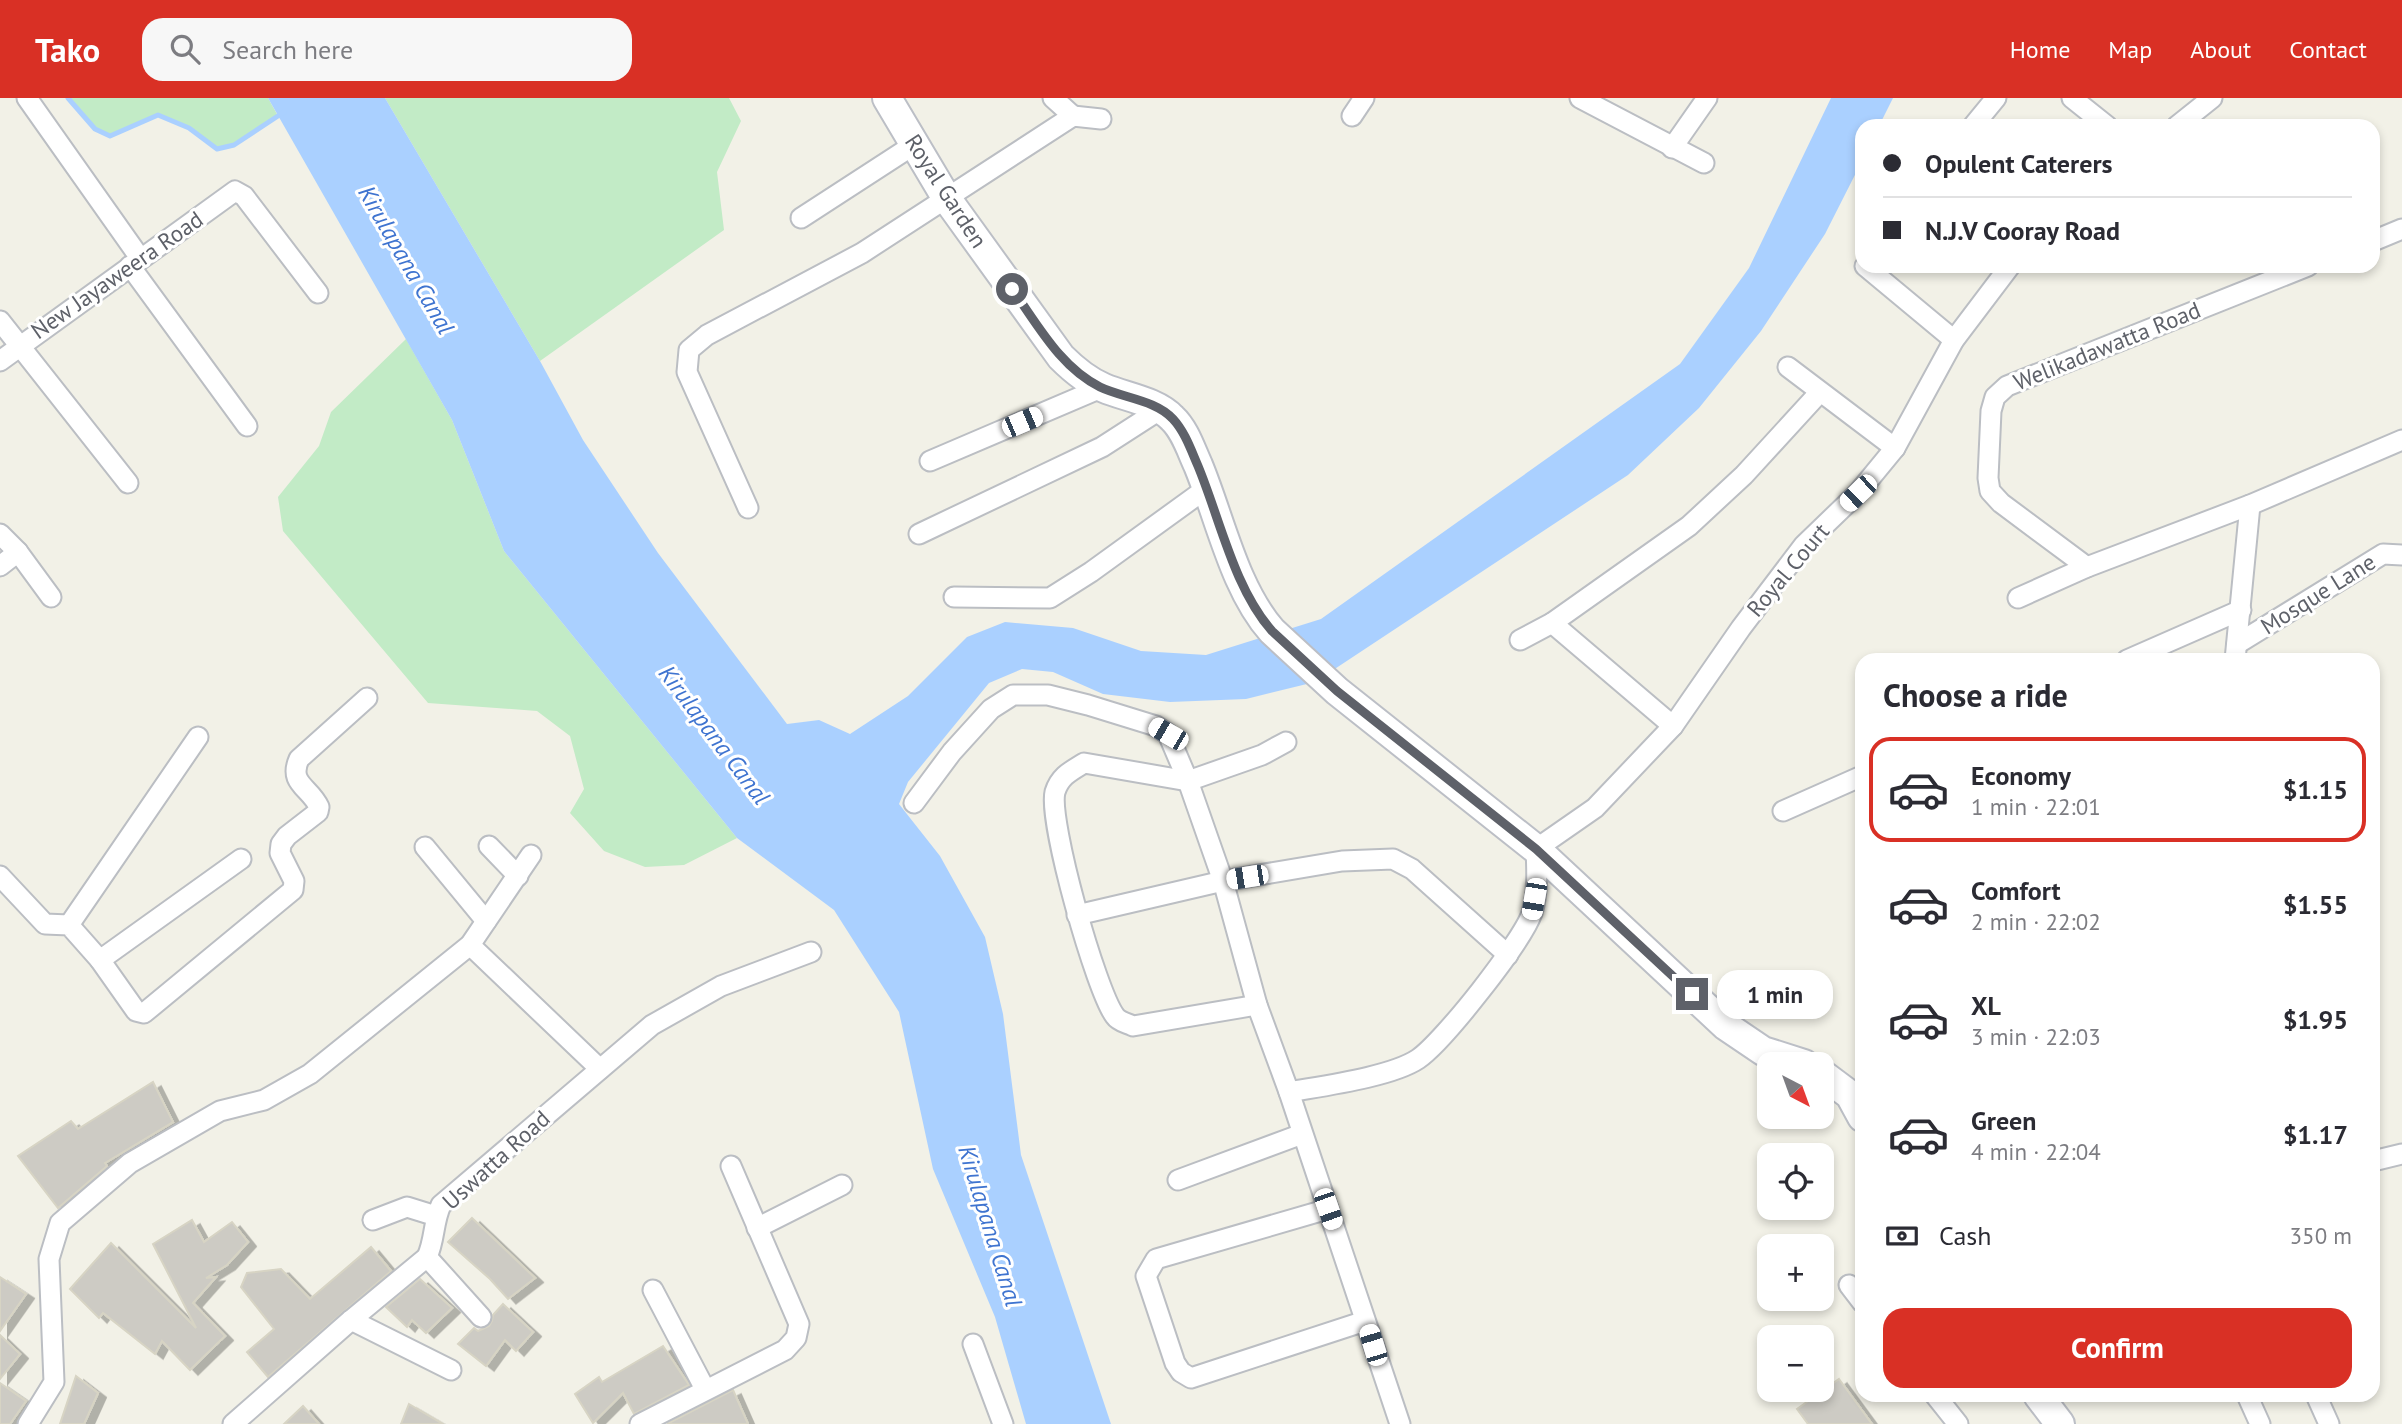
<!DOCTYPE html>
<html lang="en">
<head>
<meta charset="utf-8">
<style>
  :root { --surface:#fff; --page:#f7f7f7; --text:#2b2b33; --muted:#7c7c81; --line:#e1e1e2; --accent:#d93025 }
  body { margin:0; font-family:"PT Sans",sans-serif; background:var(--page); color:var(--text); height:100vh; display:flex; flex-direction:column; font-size:26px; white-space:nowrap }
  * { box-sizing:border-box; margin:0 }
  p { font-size:23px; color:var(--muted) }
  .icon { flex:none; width:38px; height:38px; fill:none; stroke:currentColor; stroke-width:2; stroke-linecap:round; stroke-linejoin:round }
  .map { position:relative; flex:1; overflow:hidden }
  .panel { position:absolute; left:1855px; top:555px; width:525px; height:749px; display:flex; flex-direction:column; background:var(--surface); border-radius:21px; box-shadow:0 4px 10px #0003 }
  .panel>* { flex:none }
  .guide { position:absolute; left:1855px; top:21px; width:525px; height:154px; border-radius:21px; box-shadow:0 4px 10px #0003; display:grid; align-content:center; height:154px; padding:0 28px; background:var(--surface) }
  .needle { width:46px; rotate:139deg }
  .tools { position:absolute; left:1757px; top:954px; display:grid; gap:14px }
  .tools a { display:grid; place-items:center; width:77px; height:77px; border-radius:14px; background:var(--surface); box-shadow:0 4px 10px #0003; font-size:35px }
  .end { position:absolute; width:32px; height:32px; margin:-16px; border:9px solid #5e6169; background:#fff; box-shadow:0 0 0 4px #fff }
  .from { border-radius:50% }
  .bubble { position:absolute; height:49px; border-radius:21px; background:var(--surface); box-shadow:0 4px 10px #0003; font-size:23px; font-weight:700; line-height:49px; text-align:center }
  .car { position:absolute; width:21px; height:42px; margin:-21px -10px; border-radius:9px; box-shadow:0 0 5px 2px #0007; background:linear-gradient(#fff 24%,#345 0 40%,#fff 0 76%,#345 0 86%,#fff 0) }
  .guide b { display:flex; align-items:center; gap:24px; height:66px; font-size:26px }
  .guide b+b { border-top:2px solid var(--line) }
  .guide i { width:18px; height:18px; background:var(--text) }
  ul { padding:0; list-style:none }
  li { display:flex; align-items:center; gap:21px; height:105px; margin:0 14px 10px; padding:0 14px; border:4px solid transparent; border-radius:21px }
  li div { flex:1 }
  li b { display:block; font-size:26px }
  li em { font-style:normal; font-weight:700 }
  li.active { border-color:var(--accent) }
  li>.icon { width:63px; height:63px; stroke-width:1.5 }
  h2 { padding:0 28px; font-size:32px; line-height:84px }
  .pay { display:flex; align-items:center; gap:18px; height:77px; padding:0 28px; font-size:26px }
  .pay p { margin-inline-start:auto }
  .action { display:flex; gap:14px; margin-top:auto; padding:14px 28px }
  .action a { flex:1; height:80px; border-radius:21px; background:var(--accent); color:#fff; font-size:28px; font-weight:700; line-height:80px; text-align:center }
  header { display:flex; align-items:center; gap:42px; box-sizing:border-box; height:98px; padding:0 35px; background:var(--accent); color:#fff }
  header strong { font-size:33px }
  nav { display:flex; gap:38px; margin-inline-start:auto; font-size:24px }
  .search { width:490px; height:63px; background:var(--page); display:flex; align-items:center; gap:18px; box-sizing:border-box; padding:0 24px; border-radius:21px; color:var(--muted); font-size:26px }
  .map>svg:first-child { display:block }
  .green { fill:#c2ebc6 }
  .water { fill:#aad0ff }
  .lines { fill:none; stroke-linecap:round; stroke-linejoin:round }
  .stream { stroke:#aad0ff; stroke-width:5 }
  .building { fill:#cdcbc4; stroke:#d7d4c4; stroke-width:2; filter:url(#shadow) }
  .street-casing { stroke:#bbbec3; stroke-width:23 }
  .secondary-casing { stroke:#bcbfc6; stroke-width:32 }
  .street { stroke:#fff; stroke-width:19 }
  .secondary { stroke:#fff; stroke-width:28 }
  .route { stroke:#5e6169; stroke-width:9 }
  .labels { text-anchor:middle; stroke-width:6; stroke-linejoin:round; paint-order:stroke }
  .street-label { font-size:23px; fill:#5e6169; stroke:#fff }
  .water-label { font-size:24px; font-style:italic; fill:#3f74d0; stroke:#fff }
</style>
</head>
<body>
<header>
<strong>Tako</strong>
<div class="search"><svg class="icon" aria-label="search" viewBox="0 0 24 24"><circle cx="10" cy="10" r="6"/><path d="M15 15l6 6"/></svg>Search here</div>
<nav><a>Home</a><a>Map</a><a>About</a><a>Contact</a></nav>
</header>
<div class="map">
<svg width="2402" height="1326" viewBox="0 0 2402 1326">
  <defs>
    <filter id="shadow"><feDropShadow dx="8" dy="4.5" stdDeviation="0" flood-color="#0004"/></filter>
  </defs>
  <rect width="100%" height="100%" fill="#f2f1e7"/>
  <g class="green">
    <path d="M 68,0 L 268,0 L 278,18 L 234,47 L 217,51 L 189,30 L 158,17 L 110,38 L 95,31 Z"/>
    <path d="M 385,0 L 729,0 L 741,23 L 717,74 L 724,132 L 540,263 Z"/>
    <path d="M 406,241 L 452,322 L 504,453 L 737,740 L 684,767 L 645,769 L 604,753 L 570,715 L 584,691 L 570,638 L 537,613 L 428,605 L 283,433 L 278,399 L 319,348 L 331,314 Z"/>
  </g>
  <path class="water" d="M 268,0 L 385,0 L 540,263 L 583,342 L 658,455 L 787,626 L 819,622 L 850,636 L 908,598 L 967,539 L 1005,524 L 1073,530 L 1141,553 L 1206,557 L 1321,521 L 1680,266 L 1749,170 L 1831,0 L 1893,0 L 1879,28 L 1862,28 L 1862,63 L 1825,136 L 1761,233 L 1699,310 L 1628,377 L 1315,584 L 1246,601 L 1170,604 L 1103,596 L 1053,574 L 1022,571 L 989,585 L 908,684 L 899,706 L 940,758 L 985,839 L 1003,916 L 1021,1057 L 1111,1326 L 1026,1326 L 995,1219 L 933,1071 L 899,914 L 834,812 L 737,740 L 504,453 L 452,322 Z"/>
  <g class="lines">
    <path class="stream" d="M 68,0 L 95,31 L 110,38 L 158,17 L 189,30 L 217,51 L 234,47 L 284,14"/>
  </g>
  <g class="building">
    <path d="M 153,984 L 173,1024 L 105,1065 L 107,1068 L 58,1110 L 18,1058 L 71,1023 L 78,1031 Z"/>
    <path d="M 472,1120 L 535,1180 L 508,1201 L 490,1181 L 448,1144 Z"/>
    <path d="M 192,1122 L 204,1144 L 232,1124 L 248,1144 L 227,1167 L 206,1180 L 216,1179 L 193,1205 L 225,1238 L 190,1272 L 162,1243 L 155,1256 L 103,1215 L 99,1220 L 70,1191 L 111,1145 L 196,1230 L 153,1146 Z"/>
    <path d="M 371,1149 L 391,1173 L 268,1279 L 247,1254 L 274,1231 L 241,1189 L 247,1175 L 281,1171 L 310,1201 Z"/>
    <path d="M 0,1179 L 26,1196 L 0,1233 Z"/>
    <path d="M 420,1181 L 452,1210 L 426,1235 L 412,1222 L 407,1229 L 386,1209 Z"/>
    <path d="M 503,1206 L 533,1234 L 516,1253 L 505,1242 L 486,1268 L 458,1246 L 474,1230 L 478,1233 L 489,1228 L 492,1223 L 493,1217 Z"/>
    <path d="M 0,1237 L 20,1256 L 0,1281 Z"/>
    <path d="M 663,1248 L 689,1287 L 634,1316 L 623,1295 L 593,1325 L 575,1296 L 599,1279 L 602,1284 Z"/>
    <path d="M 76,1278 L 98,1295 L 84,1326 L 60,1326 Z"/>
    <path d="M 1839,1281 L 1872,1326 L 1808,1326 L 1797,1311 Z"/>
    <path d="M 0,1285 L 26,1303 L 10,1326 L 0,1326 Z"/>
    <path d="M 733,1292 L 748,1326 L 667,1326 Z"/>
    <path d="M 409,1306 L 443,1326 L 401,1326 Z"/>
    <path d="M 303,1308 L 319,1326 L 284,1326 Z"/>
  </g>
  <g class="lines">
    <defs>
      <g id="street">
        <path d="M 27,0 L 140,160"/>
        <path d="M 1053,0 L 1073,18"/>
        <path d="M 1580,0 L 1704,65"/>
        <path d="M 2072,0 L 2107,28"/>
        <path d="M 1352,18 L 1364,0"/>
        <path d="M 1973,28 L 1996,0"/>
        <path d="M 2177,28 L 2212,0"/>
        <path d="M 1672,50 L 1707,0"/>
        <path d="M 801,120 L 915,46"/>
        <path d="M 2373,143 L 2402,131"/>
        <path d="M 130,168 L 247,328"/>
        <path d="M 1865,168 L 1954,242"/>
        <path d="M 0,223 L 128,385"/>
        <path d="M 0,263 L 235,93 L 244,98 L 318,195"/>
        <path d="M 1788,269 L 1895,350"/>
        <path d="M 930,363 L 1101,290"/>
        <path d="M 748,410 L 687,274 L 689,252 L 707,237 L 862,155 L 1073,18 L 1101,21"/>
        <path d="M 0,436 L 18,454 L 51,499"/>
        <path d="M 919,436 L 1102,349 L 1161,311"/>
        <path d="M 0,468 L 18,454"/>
        <path d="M 2087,469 L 2001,405 L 1990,393 L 1988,380 L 1991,313 L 1995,299 L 2007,288 L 2308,168"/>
        <path d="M 954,499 L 1050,500 L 1091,474 L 1207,390"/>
        <path d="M 2018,500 L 2087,469 L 2250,407 L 2402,342"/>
        <path d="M 1552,525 L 1673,628"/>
        <path d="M 1520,542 L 1552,525 L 1689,428 L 1744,377 L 1820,294"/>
        <path d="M 2237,546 L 2383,456 L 2402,457"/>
        <path d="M 2127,562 L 2241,512"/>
        <path d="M 2235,562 L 2250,407"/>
        <path d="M 914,705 L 952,654 L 991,611 L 1013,597 L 1048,597 L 1088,607 L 1156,628 L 1168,636 L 1188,683 L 1223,783 L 1257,907 L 1289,994 L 1400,1326"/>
        <path d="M 1783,713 L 1862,678"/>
        <path d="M 489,748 L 518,778"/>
        <path d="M 425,749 L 486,823"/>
        <path d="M 0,778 L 45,826 L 69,827 L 100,862 L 241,761"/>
        <path d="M 1077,817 L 1223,783 L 1342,763 L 1393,761 L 1412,771 L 1508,857"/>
        <path d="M 69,827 L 198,639"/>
        <path d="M 470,847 L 600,971"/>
        <path d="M 100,862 L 136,913 L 144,915 L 293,792 L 294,783 L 280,755 L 281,746 L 287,738 L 318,714 L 319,709 C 310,689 288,686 299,661 L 367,600"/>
        <path d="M 1257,907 L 1133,928 C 1127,925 1119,924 1115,918 C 1096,893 1048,723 1055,694 C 1060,678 1071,673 1084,665 L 1188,683 L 1262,657 L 1286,644"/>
        <path d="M 1289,994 C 1322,988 1391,979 1418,961 C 1443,944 1522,844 1532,815 C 1538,794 1537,772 1536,751 L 1595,710 L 1673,628 L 1741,530 L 1804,447 L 1858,395 L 1895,350 L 1954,242 L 2010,168"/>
        <path d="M 2373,1063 L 2402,1056"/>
        <path d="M 1178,1082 L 1302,1036"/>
        <path d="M 1328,1111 L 1156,1161 L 1146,1178 L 1175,1265 L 1181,1274 L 1191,1280 L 1365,1223"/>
        <path d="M 373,1122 L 407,1109 L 436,1118"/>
        <path d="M 757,1130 L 842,1087"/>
        <path d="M 427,1159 L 481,1219"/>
        <path d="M 1849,1187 L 1862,1204"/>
        <path d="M 653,1192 L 705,1291"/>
        <path d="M 351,1222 L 451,1272"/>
        <path d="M 973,1246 L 1003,1326"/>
        <path d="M 1935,1297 L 1958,1326"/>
        <path d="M 2247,1297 L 2260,1326"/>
        <path d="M 2316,1297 L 2329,1326"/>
        <path d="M 28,1326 L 54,1284 L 49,1161 L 60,1125 L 130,1065 L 220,1013 L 264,1002 L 310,976 L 470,847 L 531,757"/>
        <path d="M 233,1326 L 351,1222 L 427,1159 C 435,1142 433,1124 441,1107 L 652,927 L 721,888 L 811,854"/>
        <path d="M 640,1326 L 785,1252 L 796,1240 L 799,1226 L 731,1068"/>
      </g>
      <g id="secondary">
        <path d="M 887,0 L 947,101 L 1061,259 C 1074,272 1087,283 1104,290 C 1125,299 1156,303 1172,320 C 1185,332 1191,352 1198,367 C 1220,420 1234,490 1272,533 L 1337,593 L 1536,751 L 1726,928 L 1763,953 L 1804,966"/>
        <path d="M 1822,976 L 1850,997 L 1862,1019"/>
        <path d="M 2038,1297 L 2060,1326"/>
      </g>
    </defs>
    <use href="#street" class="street-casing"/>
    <use href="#secondary" class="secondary-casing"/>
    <use href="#street" class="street"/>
    <use href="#secondary" class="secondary"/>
  </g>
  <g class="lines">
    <path class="route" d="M 1012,191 C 1038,227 1060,269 1100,289 C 1123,300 1156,302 1173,321 C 1185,334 1191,352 1198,368 C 1220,421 1234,490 1272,533 L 1337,593 L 1536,751 L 1692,896"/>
  </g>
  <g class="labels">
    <g class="street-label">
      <text transform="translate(946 93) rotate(57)" y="8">Royal Garden</text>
      <text transform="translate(117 177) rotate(-35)" y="8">New Jayaweera Road</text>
      <text transform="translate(2107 248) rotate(-22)" y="8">Welikadawatta Road</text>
      <text transform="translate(1788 472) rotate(-50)" y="8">Royal Court</text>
      <text transform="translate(2318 496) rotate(-32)" y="8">Mosque Lane</text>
      <text transform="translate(496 1062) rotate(-42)" y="8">Uswatta Road</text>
    </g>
    <g class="water-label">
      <text transform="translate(406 162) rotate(60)" y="8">Kirulapana Canal</text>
      <text transform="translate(714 637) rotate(53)" y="8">Kirulapana Canal</text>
      <text transform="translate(990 1128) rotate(73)" y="8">Kirulapana Canal</text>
    </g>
  </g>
</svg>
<div class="tools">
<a><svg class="needle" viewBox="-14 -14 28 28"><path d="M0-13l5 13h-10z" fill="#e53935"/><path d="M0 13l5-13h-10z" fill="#7c7c81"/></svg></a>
<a><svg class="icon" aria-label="locate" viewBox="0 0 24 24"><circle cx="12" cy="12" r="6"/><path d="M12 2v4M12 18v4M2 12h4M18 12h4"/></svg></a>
<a>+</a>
<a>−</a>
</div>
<i class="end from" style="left:1012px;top:191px"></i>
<i class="end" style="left:1692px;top:896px"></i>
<div class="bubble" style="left:1717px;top:872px;width:116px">1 min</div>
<i class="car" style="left:1022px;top:324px;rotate:67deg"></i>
<i class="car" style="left:1858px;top:395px;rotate:226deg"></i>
<i class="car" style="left:1168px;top:636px;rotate:300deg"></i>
<i class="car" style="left:1247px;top:779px;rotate:261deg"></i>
<i class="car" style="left:1534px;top:801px;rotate:190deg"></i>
<i class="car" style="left:1328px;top:1111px;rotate:161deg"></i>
<i class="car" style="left:1373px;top:1247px;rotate:343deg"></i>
<div class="guide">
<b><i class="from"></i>Opulent Caterers</b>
<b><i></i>N.J.V Cooray Road</b>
</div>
<section class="panel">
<h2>Choose a ride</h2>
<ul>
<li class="active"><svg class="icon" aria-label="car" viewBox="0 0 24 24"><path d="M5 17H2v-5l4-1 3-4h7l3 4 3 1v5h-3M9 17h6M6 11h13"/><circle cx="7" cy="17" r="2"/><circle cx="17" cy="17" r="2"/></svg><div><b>Economy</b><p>1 min · 22:01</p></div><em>$1.15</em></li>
<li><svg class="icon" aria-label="car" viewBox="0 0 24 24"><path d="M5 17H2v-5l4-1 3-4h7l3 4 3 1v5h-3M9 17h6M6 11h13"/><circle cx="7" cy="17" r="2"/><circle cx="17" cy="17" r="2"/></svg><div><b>Comfort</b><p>2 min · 22:02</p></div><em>$1.55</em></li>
<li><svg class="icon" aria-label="car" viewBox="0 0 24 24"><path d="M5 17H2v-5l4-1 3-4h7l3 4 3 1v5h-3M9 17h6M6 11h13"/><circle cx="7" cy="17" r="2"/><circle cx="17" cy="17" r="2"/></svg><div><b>XL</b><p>3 min · 22:03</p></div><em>$1.95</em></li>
<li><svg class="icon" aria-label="car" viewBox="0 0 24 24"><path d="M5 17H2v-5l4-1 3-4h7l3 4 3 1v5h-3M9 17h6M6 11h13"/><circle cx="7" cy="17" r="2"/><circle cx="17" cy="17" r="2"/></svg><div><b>Green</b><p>4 min · 22:04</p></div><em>$1.17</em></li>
</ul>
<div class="pay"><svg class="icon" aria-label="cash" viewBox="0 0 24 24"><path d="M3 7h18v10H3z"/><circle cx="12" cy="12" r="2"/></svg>Cash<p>350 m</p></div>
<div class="action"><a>Confirm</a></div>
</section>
</div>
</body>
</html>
